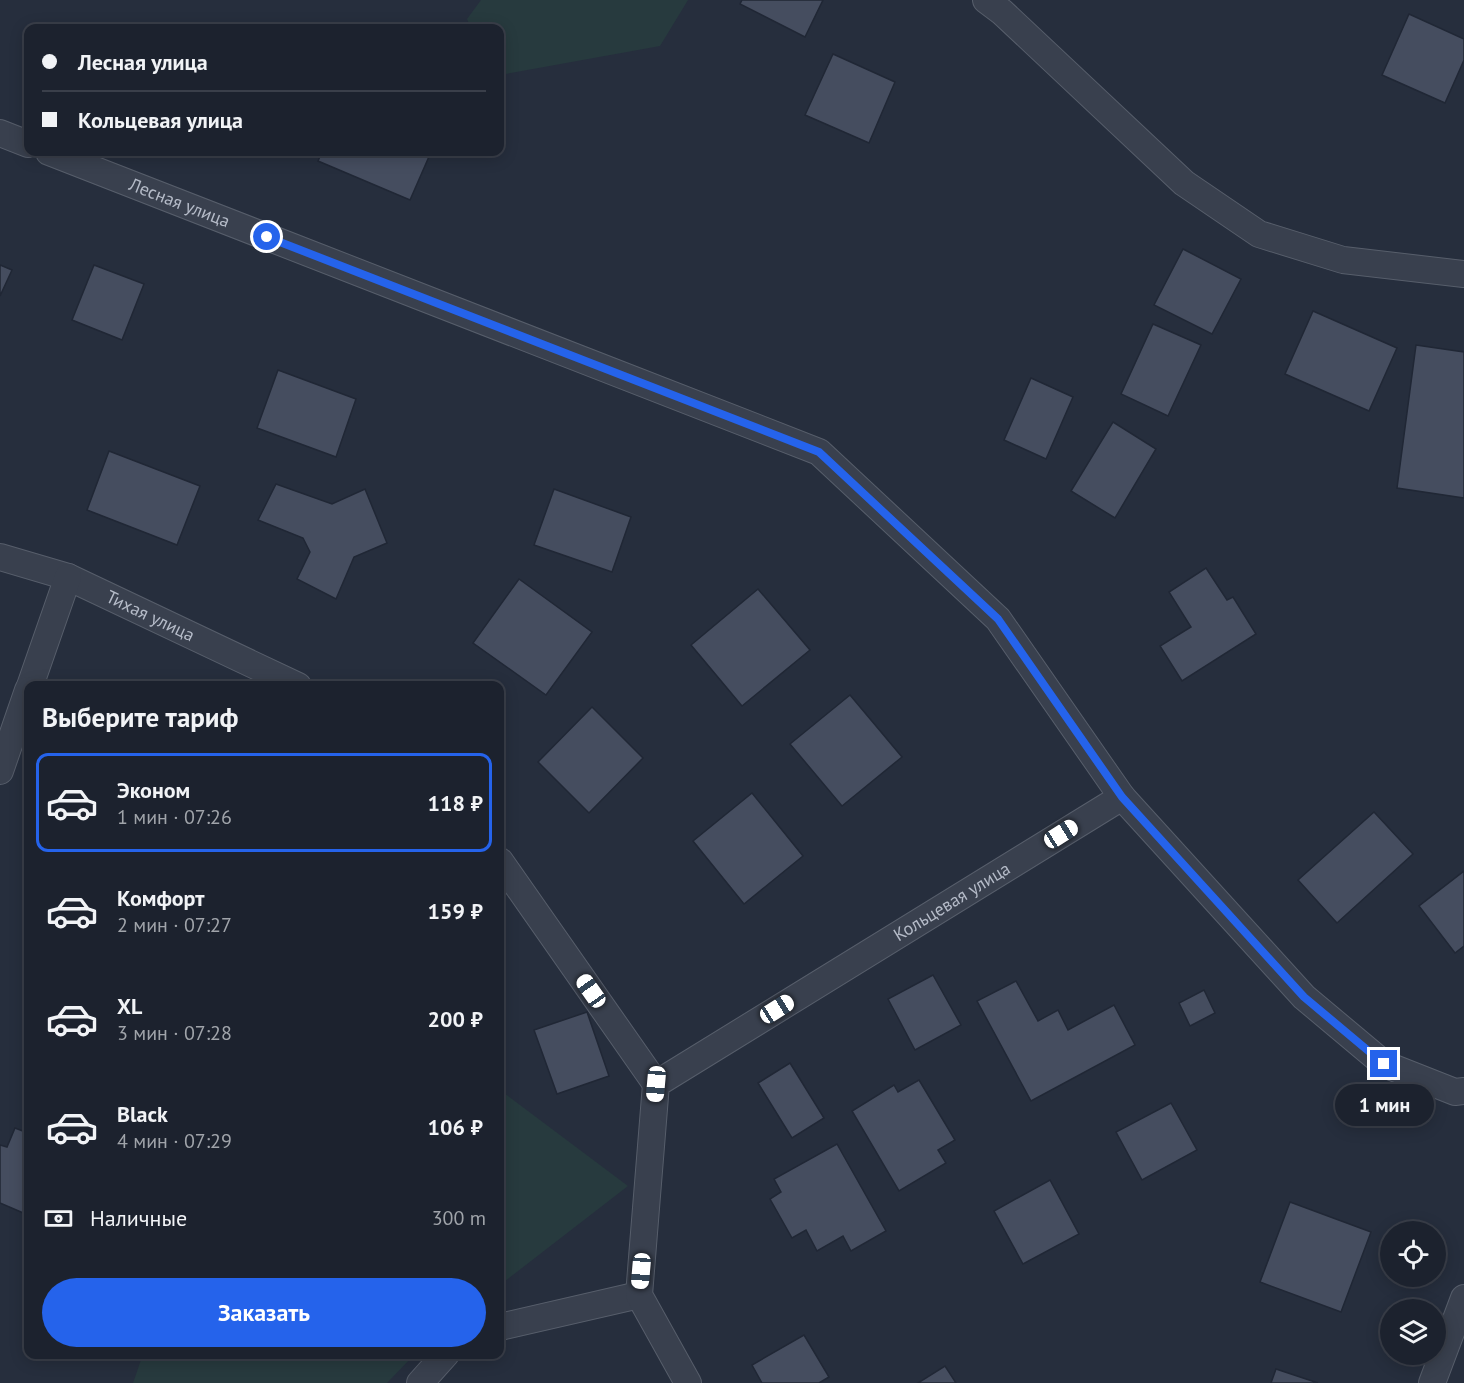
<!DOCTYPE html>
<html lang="ru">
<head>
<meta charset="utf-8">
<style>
  :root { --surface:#1c222e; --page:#252a36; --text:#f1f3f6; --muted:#a0a4aa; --line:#3a3f4a; --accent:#2563eb }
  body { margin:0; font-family:"PT Sans",sans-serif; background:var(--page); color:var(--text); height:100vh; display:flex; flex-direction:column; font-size:22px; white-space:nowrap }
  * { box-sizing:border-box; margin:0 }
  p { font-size:20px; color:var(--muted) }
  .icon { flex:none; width:33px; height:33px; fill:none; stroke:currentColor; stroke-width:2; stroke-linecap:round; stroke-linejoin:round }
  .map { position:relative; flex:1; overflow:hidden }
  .sheet { position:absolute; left:24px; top:681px; width:480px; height:678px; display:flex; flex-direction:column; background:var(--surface); border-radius:12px; box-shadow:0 3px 15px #0003,0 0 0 2px var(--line) }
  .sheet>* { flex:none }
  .banner { position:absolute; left:24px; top:24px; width:480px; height:132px; border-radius:12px; box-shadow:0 3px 15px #0003,0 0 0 2px var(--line); display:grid; align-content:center; height:132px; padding:0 18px; background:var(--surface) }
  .tools { position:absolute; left:1380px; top:1221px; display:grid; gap:12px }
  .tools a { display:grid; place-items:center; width:66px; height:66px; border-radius:50%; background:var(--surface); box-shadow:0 3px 15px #0003,0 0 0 2px var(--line); font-size:30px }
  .end { position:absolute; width:27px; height:27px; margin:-14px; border:8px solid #2563eb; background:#fff; box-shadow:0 0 0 3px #fff }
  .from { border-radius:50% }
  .bubble { position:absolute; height:42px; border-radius:21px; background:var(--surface); box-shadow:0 3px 15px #0003,0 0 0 2px var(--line); font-size:20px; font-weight:800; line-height:42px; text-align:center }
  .car { position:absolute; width:18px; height:36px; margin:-18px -9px; border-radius:8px; box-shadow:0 0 4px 2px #0007; background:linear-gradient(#fff 24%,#345 0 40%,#fff 0 76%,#345 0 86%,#fff 0) }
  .banner b { display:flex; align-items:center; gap:21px; height:57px; font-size:22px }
  .banner b+b { border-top:2px solid var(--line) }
  .banner i { width:15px; height:15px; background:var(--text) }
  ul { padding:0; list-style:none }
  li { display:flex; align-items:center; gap:18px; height:99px; margin:0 12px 9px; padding:0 6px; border:3px solid transparent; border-radius:12px }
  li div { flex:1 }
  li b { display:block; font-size:22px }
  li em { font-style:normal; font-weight:800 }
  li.active { border-color:var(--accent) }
  li>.icon { width:54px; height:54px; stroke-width:1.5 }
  h2 { padding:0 18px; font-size:27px; line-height:72px }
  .pay { display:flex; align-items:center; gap:15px; height:66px; padding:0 18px; font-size:22px }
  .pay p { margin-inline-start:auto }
  .action { display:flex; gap:12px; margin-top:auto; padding:12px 18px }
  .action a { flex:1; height:69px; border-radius:36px; background:var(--accent); color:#fff; font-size:24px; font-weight:800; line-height:69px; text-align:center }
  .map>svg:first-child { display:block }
  .green { fill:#273a3e }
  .building { fill:#454d5f; stroke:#202735; stroke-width:1.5 }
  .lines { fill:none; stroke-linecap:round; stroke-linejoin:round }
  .minor-casing { stroke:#575e6b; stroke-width:28 }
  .minor { stroke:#39404e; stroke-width:26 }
  .route { stroke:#2563eb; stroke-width:8 }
  .labels { text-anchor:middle; stroke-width:4.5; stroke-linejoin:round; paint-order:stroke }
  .street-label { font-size:18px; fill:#b5bbc8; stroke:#1e2533 }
</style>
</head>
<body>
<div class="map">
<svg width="1464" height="1383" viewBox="0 0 1464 1383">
  <rect width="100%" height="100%" fill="#262e3d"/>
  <g class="green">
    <path d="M 481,0 L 688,0 L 660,46 L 500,75 L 500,28 L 471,28 L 467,19 Z"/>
    <path d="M 500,1090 L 628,1186 L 500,1285 Z"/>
    <path d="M 143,1354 L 414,1354 L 414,1355 L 387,1383 L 133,1383 Z"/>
  </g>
  <g class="building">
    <path d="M 742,0 L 823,0 L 805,37 L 740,4 Z"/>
    <path d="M 1409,14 L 1464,39 L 1464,60 L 1445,103 L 1382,75 Z"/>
    <path d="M 833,54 L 895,82 L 869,143 L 805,115 Z"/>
    <path d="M 322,152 L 431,152 L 410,200 L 318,161 Z"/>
    <path d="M 1183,249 L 1241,279 L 1212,334 L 1154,305 Z"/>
    <path d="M 0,265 L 12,270 L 0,296 Z"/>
    <path d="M 94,265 L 144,284 L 122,340 L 72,320 Z"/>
    <path d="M 1313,311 L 1397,348 L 1369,411 L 1285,374 Z"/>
    <path d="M 1153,324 L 1201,345 L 1168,416 L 1121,394 Z"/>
    <path d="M 1416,345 L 1464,352 L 1464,498 L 1397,488 Z"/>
    <path d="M 278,370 L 356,399 L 336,457 L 257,428 Z"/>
    <path d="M 1031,378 L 1073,397 L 1046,459 L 1004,440 Z"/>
    <path d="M 1113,422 L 1156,449 L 1115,518 L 1071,491 Z"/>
    <path d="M 109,451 L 200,486 L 177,545 L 87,510 Z"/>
    <path d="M 276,484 L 332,504 L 365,489 L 387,543 L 354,557 L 336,599 L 297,579 L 310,552 L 303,538 L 258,520 Z"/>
    <path d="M 554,489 L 631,517 L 612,572 L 534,545 Z"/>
    <path d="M 1206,568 L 1227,600 L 1233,597 L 1256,634 L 1182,681 L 1160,646 L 1191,627 L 1169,592 Z"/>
    <path d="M 519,579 L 592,632 L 546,695 L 473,643 Z"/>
    <path d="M 758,589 L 810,650 L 742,706 L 691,645 Z"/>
    <path d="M 850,695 L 902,757 L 842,806 L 790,744 Z"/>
    <path d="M 592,707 L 643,758 L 589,813 L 538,762 Z"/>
    <path d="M 752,793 L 803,856 L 744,904 L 693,841 Z"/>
    <path d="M 1374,812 L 1413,854 L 1337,923 L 1298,880 Z"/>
    <path d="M 1464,871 L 1464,946 L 1455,953 L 1419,906 Z"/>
    <path d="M 933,975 L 961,1025 L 915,1050 L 888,999 Z"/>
    <path d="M 1016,981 L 1038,1021 L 1058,1010 L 1068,1030 L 1114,1005 L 1135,1045 L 1031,1101 L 977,1001 Z"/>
    <path d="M 1204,990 L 1215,1013 L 1190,1026 L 1179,1003 Z"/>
    <path d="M 587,1012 L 609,1076 L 557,1094 L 534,1030 Z"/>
    <path d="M 790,1063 L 824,1118 L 792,1138 L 758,1083 Z"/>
    <path d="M 919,1080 L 955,1140 L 938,1150 L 946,1163 L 899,1191 L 852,1111 L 894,1085 L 898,1092 Z"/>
    <path d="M 1171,1103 L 1197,1150 L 1142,1180 L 1116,1132 Z"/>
    <path d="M 15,1128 L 28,1133 L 28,1215 L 0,1203 L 0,1145 L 7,1147 Z"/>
    <path d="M 837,1144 L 886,1231 L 851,1251 L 843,1236 L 817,1251 L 806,1230 L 792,1238 L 770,1199 L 781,1192 L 774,1179 Z"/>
    <path d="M 1050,1180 L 1079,1234 L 1023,1264 L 994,1211 Z"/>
    <path d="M 1290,1202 L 1371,1232 L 1341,1312 L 1260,1282 Z"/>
    <path d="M 804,1335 L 829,1377 L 819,1383 L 762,1383 L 752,1365 Z"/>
    <path d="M 945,1366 L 956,1383 L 918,1383 Z"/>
    <path d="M 1276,1369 L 1318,1383 L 1271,1383 Z"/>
  </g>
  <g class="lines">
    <defs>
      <g id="minor">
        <path d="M 986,0 L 1002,12 L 1184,183 L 1259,234 L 1343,260 L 1464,274"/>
        <path d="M 0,133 L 28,144"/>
        <path id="s1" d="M 49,152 L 819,452 L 998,619 L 1122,797"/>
        <path id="s2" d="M 0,557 L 68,577 L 298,686"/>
        <path d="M 30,686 L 68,577"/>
        <path d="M 0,771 L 28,690"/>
        <path d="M 500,861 L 656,1084"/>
        <path d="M 500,1327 L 639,1295"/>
        <path d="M 420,1383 L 446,1354"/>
        <path id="s3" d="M 688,1383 L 639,1295 L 656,1084 L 1122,797 L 1304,997 L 1384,1064 L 1455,1092 L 1464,1091"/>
        <path d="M 1432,1383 L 1464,1298"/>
      </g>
    </defs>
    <use href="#minor" class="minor-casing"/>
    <use href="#minor" class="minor"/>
  </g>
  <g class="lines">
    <path class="route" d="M 267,237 L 819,452 L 998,619 L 1122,797 L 1304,997 L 1384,1064"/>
  </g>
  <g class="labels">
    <g class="street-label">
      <text dy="6" stroke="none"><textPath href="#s1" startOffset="140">Лесная улица</textPath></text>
      <text dy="6" stroke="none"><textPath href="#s2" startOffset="162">Тихая улица</textPath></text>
      <text dy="6" stroke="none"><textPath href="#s3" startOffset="660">Кольцевая улица</textPath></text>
    </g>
  </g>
</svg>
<div class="tools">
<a><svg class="icon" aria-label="locate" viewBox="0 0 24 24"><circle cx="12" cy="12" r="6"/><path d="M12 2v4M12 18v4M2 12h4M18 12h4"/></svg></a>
<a><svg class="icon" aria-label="layers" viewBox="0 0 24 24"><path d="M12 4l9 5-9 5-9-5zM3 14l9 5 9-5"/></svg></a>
</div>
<i class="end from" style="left:267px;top:237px"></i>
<i class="end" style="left:1384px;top:1064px"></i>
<div class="bubble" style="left:1335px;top:1084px;width:99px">1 мин</div>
<i class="car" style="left:1061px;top:834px;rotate:58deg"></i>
<i class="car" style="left:591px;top:991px;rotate:325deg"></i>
<i class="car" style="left:777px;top:1009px;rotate:58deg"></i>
<i class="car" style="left:656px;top:1084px;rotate:185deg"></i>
<i class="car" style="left:641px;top:1271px;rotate:185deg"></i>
<div class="banner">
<b><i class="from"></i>Лесная улица</b>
<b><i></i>Кольцевая улица</b>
</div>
<section class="sheet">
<h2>Выберите тариф</h2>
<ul>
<li class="active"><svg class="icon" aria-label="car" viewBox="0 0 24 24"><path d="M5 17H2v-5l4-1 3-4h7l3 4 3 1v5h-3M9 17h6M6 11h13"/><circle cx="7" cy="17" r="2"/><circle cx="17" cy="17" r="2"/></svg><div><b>Эконом</b><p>1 мин · 07:26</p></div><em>118 ₽</em></li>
<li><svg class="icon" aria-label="car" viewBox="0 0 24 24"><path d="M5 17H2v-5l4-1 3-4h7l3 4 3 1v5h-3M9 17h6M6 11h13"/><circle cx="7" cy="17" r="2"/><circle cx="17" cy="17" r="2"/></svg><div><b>Комфорт</b><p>2 мин · 07:27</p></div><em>159 ₽</em></li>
<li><svg class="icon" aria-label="car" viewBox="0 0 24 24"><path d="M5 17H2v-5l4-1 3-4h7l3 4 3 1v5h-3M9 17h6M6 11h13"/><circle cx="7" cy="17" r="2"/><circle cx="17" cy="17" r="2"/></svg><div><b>XL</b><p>3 мин · 07:28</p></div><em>200 ₽</em></li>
<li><svg class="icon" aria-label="car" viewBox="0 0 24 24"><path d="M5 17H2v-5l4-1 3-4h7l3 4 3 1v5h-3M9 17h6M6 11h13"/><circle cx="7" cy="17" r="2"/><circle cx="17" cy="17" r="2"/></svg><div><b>Black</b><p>4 мин · 07:29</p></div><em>106 ₽</em></li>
</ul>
<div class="pay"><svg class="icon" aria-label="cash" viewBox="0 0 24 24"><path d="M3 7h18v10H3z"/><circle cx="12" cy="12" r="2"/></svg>Наличные<p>300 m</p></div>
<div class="action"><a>Заказать</a></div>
</section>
</div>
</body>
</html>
